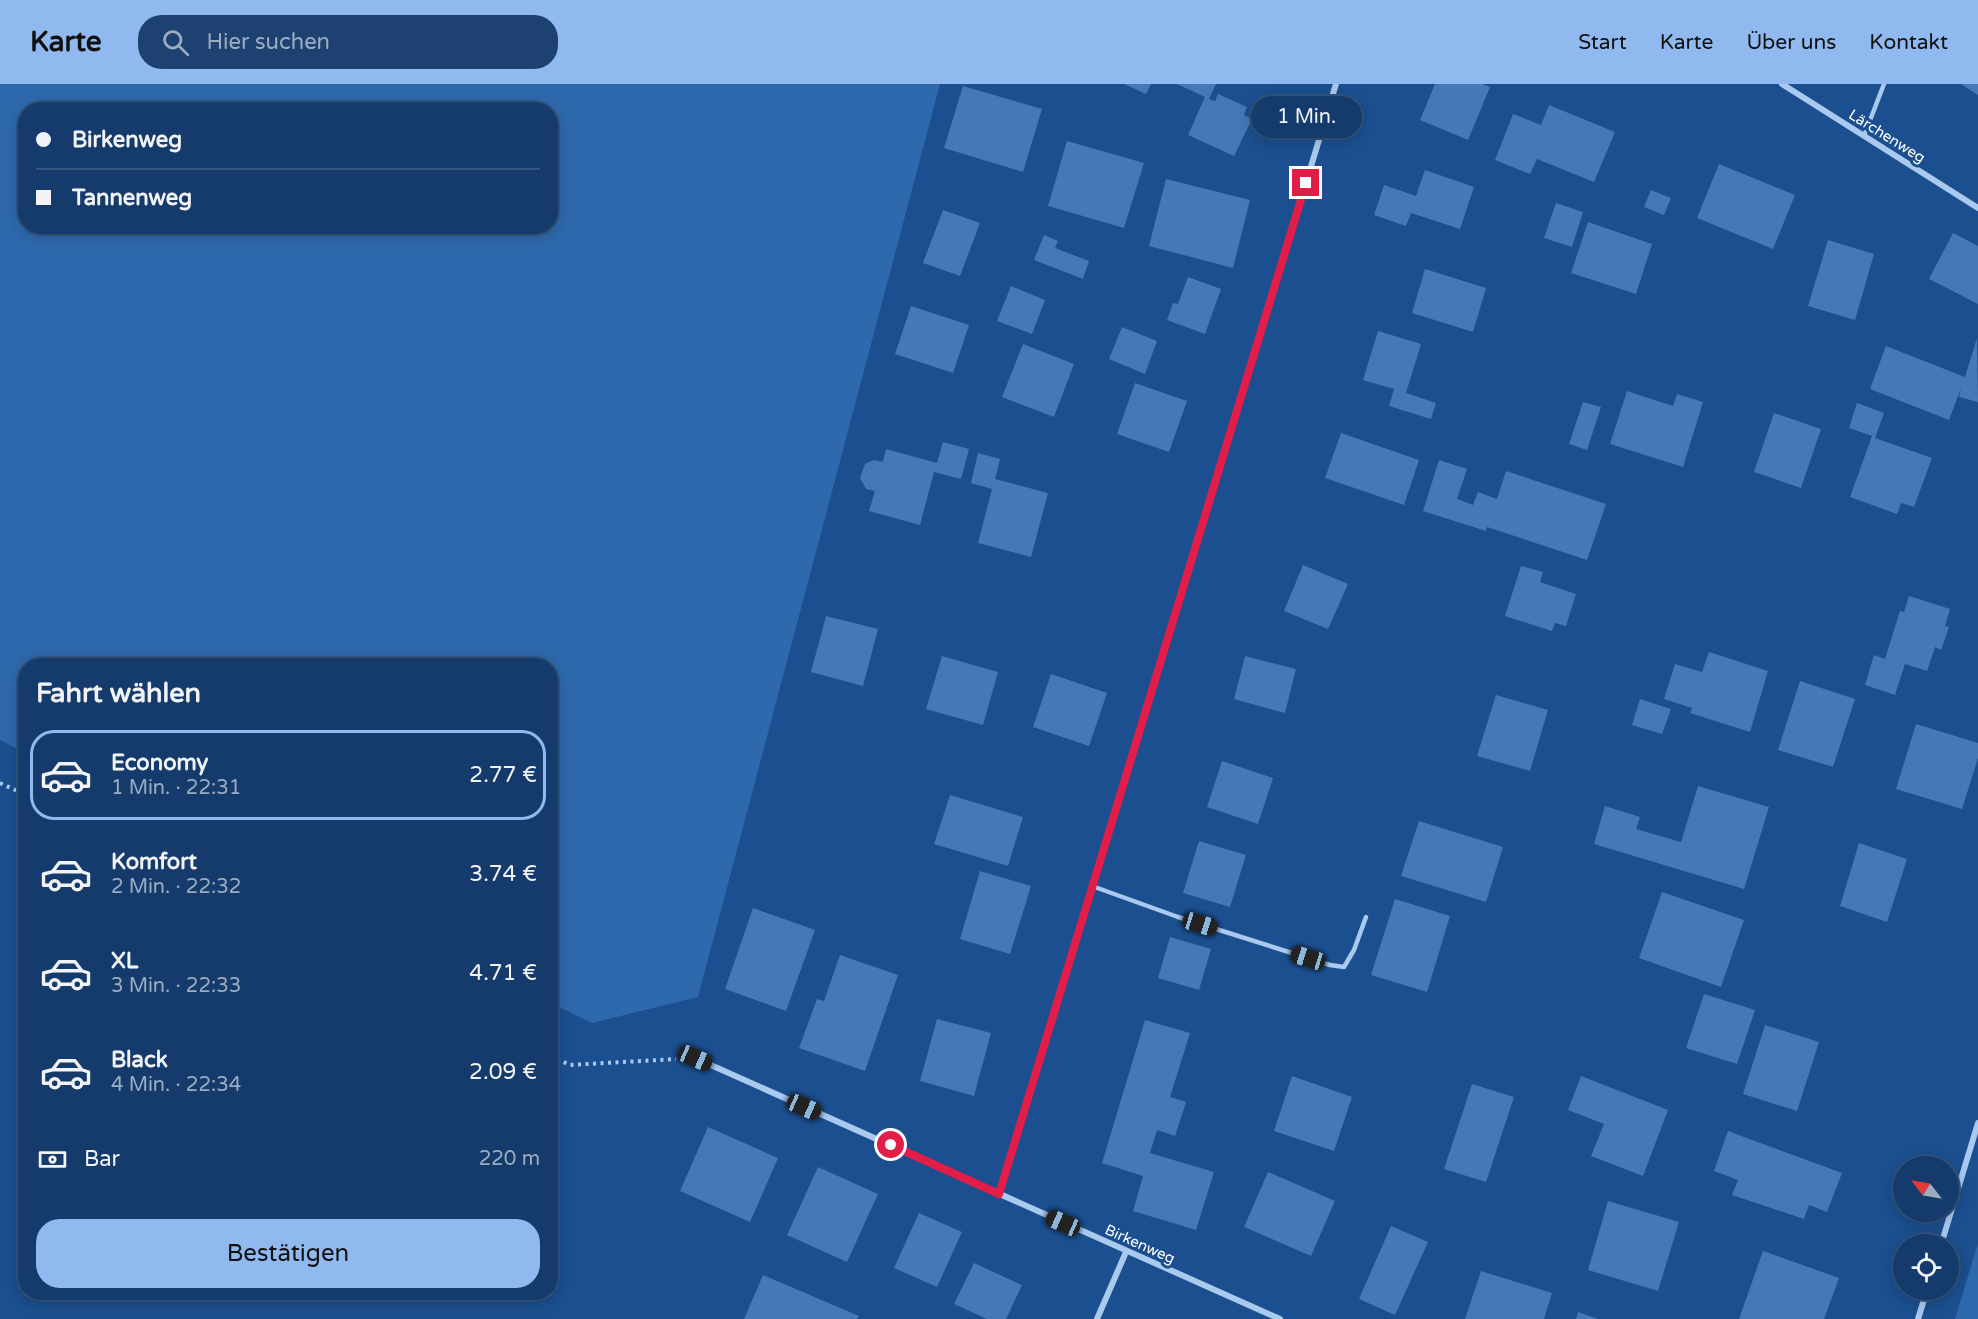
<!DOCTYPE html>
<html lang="de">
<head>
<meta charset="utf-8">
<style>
  :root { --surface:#143b6b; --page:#1d4271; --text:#f1f3f6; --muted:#9dadc1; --line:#33557e; --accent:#90b9f0 }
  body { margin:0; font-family:"Varela Round",sans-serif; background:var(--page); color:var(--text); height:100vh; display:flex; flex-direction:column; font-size:22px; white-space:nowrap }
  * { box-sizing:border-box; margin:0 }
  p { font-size:20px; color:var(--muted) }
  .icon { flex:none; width:33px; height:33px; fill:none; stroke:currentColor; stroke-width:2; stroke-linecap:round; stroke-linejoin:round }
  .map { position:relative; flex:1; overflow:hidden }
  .sheet { position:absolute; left:18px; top:574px; width:540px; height:642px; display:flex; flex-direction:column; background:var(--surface); border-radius:24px; box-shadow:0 3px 15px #0003,0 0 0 2px var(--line) }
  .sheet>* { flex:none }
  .guide { position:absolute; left:18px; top:18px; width:540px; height:132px; border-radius:24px; box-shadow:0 3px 15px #0003,0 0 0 2px var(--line); display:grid; align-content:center; height:132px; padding:0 18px; background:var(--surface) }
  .needle { width:39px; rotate:301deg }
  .tools { position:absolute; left:1893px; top:1072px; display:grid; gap:12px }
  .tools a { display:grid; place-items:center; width:66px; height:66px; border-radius:50%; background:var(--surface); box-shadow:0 3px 15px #0003,0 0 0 2px var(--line); font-size:30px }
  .end { position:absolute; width:27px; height:27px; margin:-14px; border:8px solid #e11d48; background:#fff; box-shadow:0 0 0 3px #fff }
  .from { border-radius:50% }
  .bubble { position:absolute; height:42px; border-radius:21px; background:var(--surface); box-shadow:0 3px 15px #0003,0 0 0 2px var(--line); font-size:20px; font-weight:600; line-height:42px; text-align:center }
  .car { position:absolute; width:18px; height:36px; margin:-18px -9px; border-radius:8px; box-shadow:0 0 4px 2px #0007; background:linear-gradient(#222 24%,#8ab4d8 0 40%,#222 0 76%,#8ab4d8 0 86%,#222 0) }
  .guide b { display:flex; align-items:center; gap:21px; height:57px; font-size:22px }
  .guide b+b { border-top:2px solid var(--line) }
  .guide i { width:15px; height:15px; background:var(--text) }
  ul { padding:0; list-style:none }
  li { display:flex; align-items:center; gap:18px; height:90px; margin:0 12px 9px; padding:0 6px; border:3px solid transparent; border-radius:24px }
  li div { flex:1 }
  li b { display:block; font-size:22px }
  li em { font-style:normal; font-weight:600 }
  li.on { border-color:var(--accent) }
  li>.icon { width:54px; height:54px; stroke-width:1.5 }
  h2 { padding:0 18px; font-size:27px; line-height:72px }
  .pay { display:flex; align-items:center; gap:15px; height:66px; padding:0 18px; font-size:22px }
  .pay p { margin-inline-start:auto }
  .cta { display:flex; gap:12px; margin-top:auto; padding:12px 18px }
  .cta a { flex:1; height:69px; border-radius:24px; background:var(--accent); color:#111; font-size:24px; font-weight:600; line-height:69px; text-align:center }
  header { display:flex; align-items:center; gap:36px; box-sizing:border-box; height:84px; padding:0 30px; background:var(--accent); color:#111 }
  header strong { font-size:28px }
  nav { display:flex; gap:33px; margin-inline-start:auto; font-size:21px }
  .search { width:420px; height:54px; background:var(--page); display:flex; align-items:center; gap:15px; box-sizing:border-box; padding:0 21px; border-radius:24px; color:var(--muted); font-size:22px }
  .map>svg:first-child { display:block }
  .green { fill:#2e69ad; fill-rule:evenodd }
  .building { fill:#4478b7 }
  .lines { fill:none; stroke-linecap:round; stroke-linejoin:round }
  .path { stroke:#a9c9ee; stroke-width:4; stroke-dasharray:3 4.5; stroke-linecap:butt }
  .service { stroke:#a9c9ee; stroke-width:4.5 }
  .minor { stroke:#a9c9ee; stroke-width:6 }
  .route { stroke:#e11d48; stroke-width:8 }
  .labels { text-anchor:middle; stroke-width:6; stroke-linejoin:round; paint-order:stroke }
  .street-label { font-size:15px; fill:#fff; stroke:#1b4f8f }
</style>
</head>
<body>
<header>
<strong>Karte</strong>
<div class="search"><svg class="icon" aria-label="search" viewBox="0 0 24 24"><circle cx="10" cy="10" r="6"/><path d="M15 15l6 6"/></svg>Hier suchen</div>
<nav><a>Start</a><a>Karte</a><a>Über uns</a><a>Kontakt</a></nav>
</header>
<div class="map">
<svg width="1978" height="1235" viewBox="0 0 1978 1235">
  <rect width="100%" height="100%" fill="#1b4f8f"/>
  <g class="green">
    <path d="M 0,0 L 940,0 L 698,913 L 592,939 L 551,919 L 550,582 L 26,582 L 25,669 L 0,656 ZM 26,26 L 550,26 L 550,142 L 26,142 Z"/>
    <path d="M 1978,1159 L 1978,1235 L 1955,1235 Z"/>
  </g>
  <g class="building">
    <path d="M 1124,0 L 1151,0 L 1146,10 Z"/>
    <path d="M 1177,0 L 1216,0 L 1209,15 L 1215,17 L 1218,10 L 1247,23 L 1244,31 L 1252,35 L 1234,72 L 1188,51 L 1205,13 Z"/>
    <path d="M 1435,0 L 1482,0 L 1490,3 L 1468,56 L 1420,36 Z"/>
    <path d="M 1961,0 L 1978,0 L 1978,11 Z"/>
    <path d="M 963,2 L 1042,25 L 1023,88 L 944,64 Z"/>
    <path d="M 1549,21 L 1615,48 L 1594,98 L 1537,75 L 1530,90 L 1495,76 L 1513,30 L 1541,41 Z"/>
    <path d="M 1067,57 L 1144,79 L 1124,144 L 1048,122 Z"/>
    <path d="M 1719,80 L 1795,111 L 1773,165 L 1697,134 Z"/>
    <path d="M 1425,86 L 1474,103 L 1460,145 L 1411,129 L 1406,142 L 1374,131 L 1384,101 L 1416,112 Z"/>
    <path d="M 1166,95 L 1250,116 L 1233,184 L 1149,162 Z"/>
    <path d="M 1651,106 L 1671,114 L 1664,131 L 1644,123 Z"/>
    <path d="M 1556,119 L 1583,128 L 1572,163 L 1544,154 Z"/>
    <path d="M 943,126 L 980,139 L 960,192 L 923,179 Z"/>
    <path d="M 1588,138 L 1652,160 L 1636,210 L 1571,189 Z"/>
    <path d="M 1953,149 L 1978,162 L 1978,220 L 1929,195 Z"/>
    <path d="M 1044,151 L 1058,157 L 1055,164 L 1089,177 L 1083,195 L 1034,176 Z"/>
    <path d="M 1828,156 L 1874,170 L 1855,236 L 1808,222 Z"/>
    <path d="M 1425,185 L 1486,204 L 1473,248 L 1412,229 Z"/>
    <path d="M 1188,193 L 1221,205 L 1205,250 L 1167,236 L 1173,219 L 1178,220 Z"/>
    <path d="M 1011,202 L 1045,216 L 1032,250 L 997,237 Z"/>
    <path d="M 911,222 L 969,241 L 953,289 L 895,270 Z"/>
    <path d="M 1122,243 L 1157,257 L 1145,290 L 1109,275 Z"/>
    <path d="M 1378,247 L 1421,260 L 1406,309 L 1436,319 L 1431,335 L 1389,322 L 1394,305 L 1363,296 Z"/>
    <path d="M 1977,254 L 1978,318 L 1959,313 L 1961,304 L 1949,336 L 1870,305 L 1886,262 L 1965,293 Z"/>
    <path d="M 1023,260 L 1074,280 L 1054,333 L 1002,313 Z"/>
    <path d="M 1135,299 L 1187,317 L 1169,368 L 1117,350 Z"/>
    <path d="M 1627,307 L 1673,322 L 1677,310 L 1703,318 L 1683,383 L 1610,360 Z"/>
    <path d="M 1583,318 L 1601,323 L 1587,366 L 1569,360 Z"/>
    <path d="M 1857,319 L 1884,329 L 1875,354 L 1932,374 L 1914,423 L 1901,419 L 1897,430 L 1850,413 L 1872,352 L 1849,344 Z"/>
    <path d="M 1774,329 L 1821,345 L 1801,404 L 1754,388 Z"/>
    <path d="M 1341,349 L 1419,376 L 1404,421 L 1325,394 Z"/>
    <path d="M 943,358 L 969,365 L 961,395 L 934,388 L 920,441 L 869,427 L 875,407 L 866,405 L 860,394 L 865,380 L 874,376 L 883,378 L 886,365 L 937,379 Z"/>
    <path d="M 978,369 L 1000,375 L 995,395 L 1048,409 L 1031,473 L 978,459 L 992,405 L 971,399 Z"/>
    <path d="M 1439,376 L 1467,385 L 1457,415 L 1473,421 L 1478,408 L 1497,415 L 1506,387 L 1606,420 L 1587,476 L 1487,443 L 1486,447 L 1423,427 Z"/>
    <path d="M 1303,481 L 1348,500 L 1328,545 L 1284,527 Z"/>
    <path d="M 1521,482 L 1543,488 L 1540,498 L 1576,510 L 1566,542 L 1555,539 L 1552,547 L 1505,532 Z"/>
    <path d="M 1909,512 L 1950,525 L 1945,542 L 1949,543 L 1941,566 L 1935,563 L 1927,587 L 1905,580 L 1895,611 L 1865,601 L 1874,571 L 1885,575 L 1900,527 L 1904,528 Z"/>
    <path d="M 826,532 L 878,545 L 863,602 L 811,588 Z"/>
    <path d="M 1709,568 L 1768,587 L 1750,648 L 1690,629 L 1692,624 L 1664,615 L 1675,580 L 1702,588 Z"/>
    <path d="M 942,572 L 998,588 L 983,641 L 926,625 Z"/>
    <path d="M 1245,572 L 1296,585 L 1285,629 L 1234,615 Z"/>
    <path d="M 1051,590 L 1107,609 L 1089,662 L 1033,643 Z"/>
    <path d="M 1800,597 L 1855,615 L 1833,683 L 1778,666 Z"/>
    <path d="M 1496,611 L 1548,626 L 1530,687 L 1477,672 Z"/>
    <path d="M 1640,615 L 1671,625 L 1662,650 L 1632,641 Z"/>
    <path d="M 1916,640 L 1978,659 L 1978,674 L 1962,725 L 1896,705 Z"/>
    <path d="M 1222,677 L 1273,694 L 1258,740 L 1207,723 Z"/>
    <path d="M 1698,702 L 1769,723 L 1744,805 L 1594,760 L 1605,722 L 1640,733 L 1636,745 L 1681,758 Z"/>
    <path d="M 950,711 L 1023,733 L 1008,782 L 934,760 Z"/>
    <path d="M 1419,737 L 1503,763 L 1486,818 L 1401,792 Z"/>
    <path d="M 1199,757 L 1246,771 L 1230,823 L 1183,809 Z"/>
    <path d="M 1859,759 L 1907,775 L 1887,838 L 1840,822 Z"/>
    <path d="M 980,787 L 1031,802 L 1010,870 L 960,855 Z"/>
    <path d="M 1662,808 L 1744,836 L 1721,903 L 1639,874 Z"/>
    <path d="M 1395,815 L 1450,832 L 1427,908 L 1371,891 Z"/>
    <path d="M 753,824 L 815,846 L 786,927 L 725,905 Z"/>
    <path d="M 1170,853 L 1211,865 L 1199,906 L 1158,894 Z"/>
    <path d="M 840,871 L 898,891 L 865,987 L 799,964 L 817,915 L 824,917 Z"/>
    <path d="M 1704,910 L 1755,926 L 1737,980 L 1686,964 Z"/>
    <path d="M 937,935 L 991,949 L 974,1012 L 920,997 Z"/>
    <path d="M 1145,936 L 1190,949 L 1170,1013 L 1186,1018 L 1175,1052 L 1157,1046 L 1150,1069 L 1214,1088 L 1196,1146 L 1133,1127 L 1143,1092 L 1102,1079 Z"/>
    <path d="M 1765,941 L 1819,958 L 1797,1027 L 1743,1010 Z"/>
    <path d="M 1292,992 L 1352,1013 L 1334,1067 L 1274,1047 Z"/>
    <path d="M 1581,992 L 1668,1026 L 1643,1092 L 1591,1072 L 1604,1040 L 1568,1026 Z"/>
    <path d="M 1472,1000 L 1514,1013 L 1486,1098 L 1444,1085 Z"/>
    <path d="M 708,1043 L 778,1074 L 750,1138 L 680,1107 Z"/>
    <path d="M 1728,1047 L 1842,1089 L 1827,1128 L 1809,1121 L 1804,1135 L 1732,1111 L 1738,1096 L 1714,1087 Z"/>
    <path d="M 818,1083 L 878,1110 L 847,1178 L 787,1151 Z"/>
    <path d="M 1268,1088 L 1335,1117 L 1311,1172 L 1244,1143 Z"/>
    <path d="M 1608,1117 L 1679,1138 L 1658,1207 L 1588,1186 Z"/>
    <path d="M 919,1129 L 962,1148 L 937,1203 L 894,1184 Z"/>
    <path d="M 1391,1142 L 1428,1158 L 1395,1231 L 1359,1215 Z"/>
    <path d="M 1763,1167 L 1839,1194 L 1824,1235 L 1739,1235 Z"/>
    <path d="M 974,1179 L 1022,1201 L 1006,1235 L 987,1235 L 954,1220 Z"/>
    <path d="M 1481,1187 L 1552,1209 L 1544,1235 L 1465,1235 Z"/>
    <path d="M 763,1191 L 859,1232 L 857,1235 L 744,1235 Z"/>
    <path d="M 1578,1228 L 1598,1235 L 1576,1235 Z"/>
  </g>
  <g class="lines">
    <g class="path">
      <path d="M 0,699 L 26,711"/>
      <path d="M 550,972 L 570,981 L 676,975"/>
    </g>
    <g class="service">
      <path d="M 1864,52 L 1884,0"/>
      <path d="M 1092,802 L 1178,833 L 1330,881 L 1344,883 L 1354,866 L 1366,833"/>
    </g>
    <g class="minor">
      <path d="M 1782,0 L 1978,124"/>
      <path d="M 695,974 L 1280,1235"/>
      <path d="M 999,1110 L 1336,0"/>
      <path d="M 1941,1161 L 1978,1039"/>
      <path d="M 1097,1235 L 1126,1168"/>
      <path d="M 1918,1235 L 1927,1206"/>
    </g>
  </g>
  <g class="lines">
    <path class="route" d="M 891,1061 L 999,1110 L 1306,99"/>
  </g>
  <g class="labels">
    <g class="street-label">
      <text transform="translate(1887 52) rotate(32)" y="5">Lärchenweg</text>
      <text transform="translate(1140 1160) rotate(24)" y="5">Birkenweg</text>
    </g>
  </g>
</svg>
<div class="tools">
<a><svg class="needle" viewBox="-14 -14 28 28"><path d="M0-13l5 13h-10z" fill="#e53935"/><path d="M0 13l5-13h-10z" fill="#9dadc1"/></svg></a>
<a><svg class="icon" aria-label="locate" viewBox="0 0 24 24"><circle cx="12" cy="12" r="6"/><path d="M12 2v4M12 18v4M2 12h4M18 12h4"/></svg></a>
</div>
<i class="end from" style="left:891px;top:1061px"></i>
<i class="end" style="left:1306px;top:99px"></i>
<div class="bubble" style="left:1251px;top:12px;width:111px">1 Min.</div>
<i class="car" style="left:1200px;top:840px;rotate:107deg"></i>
<i class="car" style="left:1308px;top:874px;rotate:287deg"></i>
<i class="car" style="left:695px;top:974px;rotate:114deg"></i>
<i class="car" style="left:804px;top:1023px;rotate:114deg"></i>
<i class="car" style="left:1063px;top:1139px;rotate:294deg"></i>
<div class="guide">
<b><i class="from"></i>Birkenweg</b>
<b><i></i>Tannenweg</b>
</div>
<section class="sheet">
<h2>Fahrt wählen</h2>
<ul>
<li class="on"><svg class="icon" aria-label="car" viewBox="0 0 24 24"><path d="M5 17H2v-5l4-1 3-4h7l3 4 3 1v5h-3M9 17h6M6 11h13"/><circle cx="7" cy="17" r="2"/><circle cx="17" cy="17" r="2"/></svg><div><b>Economy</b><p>1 Min. · 22:31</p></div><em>2.77 €</em></li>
<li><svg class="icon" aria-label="car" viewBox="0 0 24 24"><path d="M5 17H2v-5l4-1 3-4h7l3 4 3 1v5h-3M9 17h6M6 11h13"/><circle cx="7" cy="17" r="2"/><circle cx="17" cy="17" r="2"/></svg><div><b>Komfort</b><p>2 Min. · 22:32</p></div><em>3.74 €</em></li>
<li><svg class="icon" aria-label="car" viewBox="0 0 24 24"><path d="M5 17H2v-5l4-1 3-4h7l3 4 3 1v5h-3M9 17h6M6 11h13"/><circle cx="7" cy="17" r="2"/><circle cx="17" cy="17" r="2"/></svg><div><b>XL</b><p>3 Min. · 22:33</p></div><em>4.71 €</em></li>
<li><svg class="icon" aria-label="car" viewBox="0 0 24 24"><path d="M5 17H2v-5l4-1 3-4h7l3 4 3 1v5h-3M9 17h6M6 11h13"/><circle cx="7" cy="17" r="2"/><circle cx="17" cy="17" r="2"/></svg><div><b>Black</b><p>4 Min. · 22:34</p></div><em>2.09 €</em></li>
</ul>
<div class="pay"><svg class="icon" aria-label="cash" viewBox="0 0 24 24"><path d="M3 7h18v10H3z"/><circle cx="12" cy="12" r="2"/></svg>Bar<p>220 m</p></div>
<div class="cta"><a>Bestätigen</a></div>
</section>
</div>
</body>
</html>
